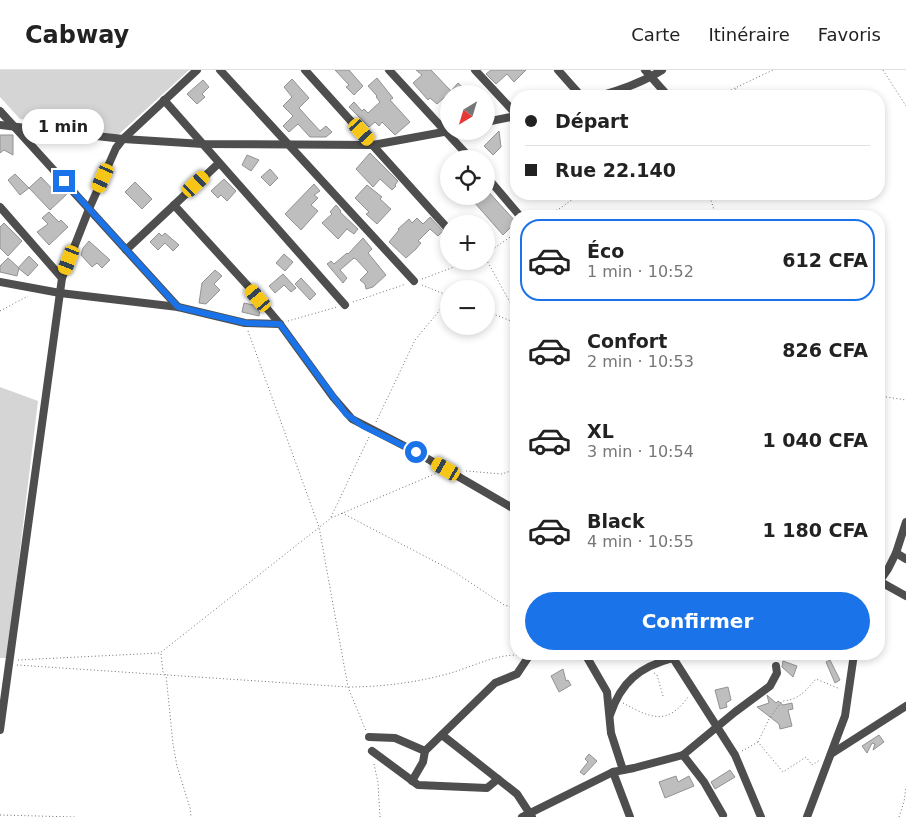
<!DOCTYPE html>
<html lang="fr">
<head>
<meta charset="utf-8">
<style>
  :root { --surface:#fff; --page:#f2f2f2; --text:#222; --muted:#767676; --line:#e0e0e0; --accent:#1a73e8 }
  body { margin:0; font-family:"DejaVu Sans",sans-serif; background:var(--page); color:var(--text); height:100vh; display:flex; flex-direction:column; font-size:19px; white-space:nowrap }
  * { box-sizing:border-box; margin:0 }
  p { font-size:16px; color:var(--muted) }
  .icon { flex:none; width:28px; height:28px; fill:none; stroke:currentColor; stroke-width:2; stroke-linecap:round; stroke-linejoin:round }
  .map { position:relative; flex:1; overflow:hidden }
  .sheet { position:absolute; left:510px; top:140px; width:375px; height:450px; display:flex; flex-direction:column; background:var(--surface); border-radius:20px; box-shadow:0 2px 8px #0003 }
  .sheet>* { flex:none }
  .guide { position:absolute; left:510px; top:20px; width:375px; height:110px; border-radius:20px; box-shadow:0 2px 8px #0003; display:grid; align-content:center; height:110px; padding:0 15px; background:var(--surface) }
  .needle { width:32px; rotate:218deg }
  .buttons { position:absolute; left:440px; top:15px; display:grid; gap:10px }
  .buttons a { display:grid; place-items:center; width:55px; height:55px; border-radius:50%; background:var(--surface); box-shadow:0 2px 8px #0003; font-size:25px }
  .end { position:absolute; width:22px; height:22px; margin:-11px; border:6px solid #1a73e8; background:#fff; box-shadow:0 0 0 2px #fff }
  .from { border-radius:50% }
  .bubble { position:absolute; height:35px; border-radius:18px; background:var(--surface); box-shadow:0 2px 8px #0003; font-size:16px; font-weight:600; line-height:35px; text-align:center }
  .car { position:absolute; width:15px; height:30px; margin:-15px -8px; border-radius:6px; box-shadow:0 0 4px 1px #0007; background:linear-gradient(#f5c518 24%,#345 0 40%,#f5c518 0 76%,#345 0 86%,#f5c518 0) }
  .guide b { display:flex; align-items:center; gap:18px; height:48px; font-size:19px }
  .guide b+b { border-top:1px solid var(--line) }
  .guide i { width:12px; height:12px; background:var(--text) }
  ul { padding:9px 0 0; list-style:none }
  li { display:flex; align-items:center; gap:15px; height:82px; margin:0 10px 8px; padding:0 5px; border:2px solid transparent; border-radius:20px }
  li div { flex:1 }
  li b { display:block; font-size:19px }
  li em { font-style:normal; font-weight:600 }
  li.on { border-color:var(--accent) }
  li>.icon { width:45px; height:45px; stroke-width:1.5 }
  .primary-button { display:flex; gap:10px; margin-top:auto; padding:10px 15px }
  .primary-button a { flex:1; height:58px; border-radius:30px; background:var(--accent); color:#fff; font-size:20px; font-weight:600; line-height:58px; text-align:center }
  header { display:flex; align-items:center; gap:30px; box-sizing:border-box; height:70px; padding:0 25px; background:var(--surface); border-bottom:1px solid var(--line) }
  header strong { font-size:24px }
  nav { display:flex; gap:28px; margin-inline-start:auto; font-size:18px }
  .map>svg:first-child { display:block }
  .green { fill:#d5d5d5 }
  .building { fill:#bebebe; stroke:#929292 }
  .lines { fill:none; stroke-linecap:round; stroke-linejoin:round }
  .path { stroke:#707070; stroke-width:1; stroke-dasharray:1 2.5; stroke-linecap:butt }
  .street { stroke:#4e4e4e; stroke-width:8 }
  .route { stroke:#1a73e8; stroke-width:6 }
</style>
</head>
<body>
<header>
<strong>Cabway</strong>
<nav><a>Carte</a><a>Itinéraire</a><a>Favoris</a></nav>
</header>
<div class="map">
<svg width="906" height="747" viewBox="0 0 906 747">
  <rect width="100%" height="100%" fill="#fff"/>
  <g class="green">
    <path d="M 0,0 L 189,0 L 118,65 L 20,49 L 0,27 Z"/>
    <path d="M 0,317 L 38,331 L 7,588 L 0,588 Z"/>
  </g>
  <g class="building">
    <path d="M 335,0 L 349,0 L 363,16 L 354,25 L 346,17 L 349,15 Z"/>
    <path d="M 416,0 L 431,0 L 451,21 L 458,13 L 466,20 L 462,24 L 449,24 L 449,30 L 445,27 L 437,34 L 430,28 L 428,30 L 413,13 L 422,5 Z"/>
    <path d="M 491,0 L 526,0 L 514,12 L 507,4 L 496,14 L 486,4 Z"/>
    <path d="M 377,8 L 393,28 L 390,30 L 410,52 L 395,65 L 382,52 L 379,56 L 375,52 L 369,57 L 349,37 L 354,32 L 362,41 L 364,39 L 368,43 L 380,32 L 376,27 L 377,26 L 368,16 Z"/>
    <path d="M 292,9 L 309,28 L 299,38 L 320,61 L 326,56 L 332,62 L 326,67 L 310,67 L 298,54 L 289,62 L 283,56 L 293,46 L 283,36 L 292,27 L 284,17 Z"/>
    <path d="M 203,10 L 209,17 L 202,24 L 205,27 L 197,34 L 187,24 Z"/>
    <path d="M 499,61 L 501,77 L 493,85 L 484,76 Z"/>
    <path d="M 0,65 L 13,65 L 13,85 L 4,80 L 0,83 Z"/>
    <path d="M 370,83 L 398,111 L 395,115 L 396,116 L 392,120 L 380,109 L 373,117 L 356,99 Z"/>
    <path d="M 247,85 L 259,90 L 251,101 L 242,95 Z"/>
    <path d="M 270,99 L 278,108 L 270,116 L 261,107 Z"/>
    <path d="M 15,104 L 29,118 L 20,125 L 8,110 Z"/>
    <path d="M 41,107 L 57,124 L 63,118 L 67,124 L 50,140 L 29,118 Z"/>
    <path d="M 224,109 L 236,121 L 227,131 L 221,125 L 218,128 L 211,121 Z"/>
    <path d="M 135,112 L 152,129 L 142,139 L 125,122 Z"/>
    <path d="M 314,114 L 320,121 L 314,125 L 318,128 L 311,135 L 318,141 L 301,160 L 285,144 Z"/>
    <path d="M 367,115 L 382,127 L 380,129 L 391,139 L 377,154 L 366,144 L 369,142 L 355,128 Z"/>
    <path d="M 486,119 L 516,152 L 503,165 L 474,132 L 480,126 L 486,126 Z"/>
    <path d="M 336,135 L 341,141 L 340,142 L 358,159 L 354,164 L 347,159 L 338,169 L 322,153 L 332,144 L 330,142 Z"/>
    <path d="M 49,142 L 59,152 L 61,150 L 68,157 L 49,175 L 37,162 L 48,154 L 42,148 Z"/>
    <path d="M 430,147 L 443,161 L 438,166 L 430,159 L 418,171 L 421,173 L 416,179 L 406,188 L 389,172 L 399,160 L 398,159 L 409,149 L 412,153 L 417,148 L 423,154 Z"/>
    <path d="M 4,153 L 22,171 L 8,186 L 0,178 L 0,157 Z"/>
    <path d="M 159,163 L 162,166 L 165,163 L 179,175 L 173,181 L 165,173 L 158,180 L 150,172 Z"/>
    <path d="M 363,168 L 372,179 L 368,183 L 386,205 L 373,217 L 366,219 L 365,214 L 360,210 L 368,202 L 356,189 L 354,188 L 340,200 L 347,208 L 343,213 L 327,194 L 331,191 L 334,194 L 347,183 L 348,184 Z"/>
    <path d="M 89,171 L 110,190 L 102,198 L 97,193 L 92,197 L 81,185 L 83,178 Z"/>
    <path d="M 284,184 L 293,192 L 285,201 L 276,193 Z"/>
    <path d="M 29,186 L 38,195 L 28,206 L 18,198 Z"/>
    <path d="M 8,188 L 19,198 L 17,206 L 0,202 L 0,196 Z"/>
    <path d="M 215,200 L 222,206 L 214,214 L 220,220 L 206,234 L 199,233 L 202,213 Z"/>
    <path d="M 283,204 L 296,218 L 291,222 L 284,215 L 275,223 L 269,216 Z"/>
    <path d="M 301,208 L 316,224 L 310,230 L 295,214 Z"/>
    <path d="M 244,233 L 258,236 L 260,240 L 259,246 L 242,242 Z"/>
    <path d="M 830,590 L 840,610 L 835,613 L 826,592 Z"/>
    <path d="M 783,591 L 797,596 L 793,607 L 782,597 Z"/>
    <path d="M 563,599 L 566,611 L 568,610 L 571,615 L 559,622 L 551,606 Z"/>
    <path d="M 728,617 L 731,630 L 726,633 L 727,637 L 720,639 L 715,620 Z"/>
    <path d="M 767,625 L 776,633 L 778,631 L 783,635 L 792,633 L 793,639 L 788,640 L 792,656 L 780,659 L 779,654 L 757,637 L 769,633 Z"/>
    <path d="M 879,665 L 884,672 L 873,680 L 875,674 L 872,673 L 867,683 L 862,676 Z"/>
    <path d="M 589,684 L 597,691 L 584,705 L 580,702 L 588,692 L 585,689 Z"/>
    <path d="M 730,700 L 735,707 L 715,719 L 711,712 Z"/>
    <path d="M 676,706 L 678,712 L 689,706 L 694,716 L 665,728 L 659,712 Z"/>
  </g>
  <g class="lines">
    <g class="path">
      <path d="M 883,0 L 906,36"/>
      <path d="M 718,26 L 773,0"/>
      <path d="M 733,26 L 736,18"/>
      <path d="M 709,124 L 716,146"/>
      <path d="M 543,146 L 559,139 L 580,124"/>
      <path d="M 486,184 L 516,163"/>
      <path d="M 486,189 L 516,243"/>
      <path d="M 422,209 L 470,191"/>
      <path d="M 422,215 L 449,226"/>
      <path d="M 353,232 L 406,214"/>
      <path d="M 0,241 L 28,226"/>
      <path d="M 486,241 L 516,253"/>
      <path d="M 288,251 L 337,237"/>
      <path d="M 248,261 L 319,457 L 348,617 L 366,661"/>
      <path d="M 879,326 L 906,330"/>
      <path d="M 376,352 L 415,270 L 449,229"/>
      <path d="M 466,401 L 502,404 L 516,399"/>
      <path d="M 342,443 L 453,501 L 504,535 L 516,538"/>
      <path d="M 331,447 L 369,367"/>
      <path d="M 161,584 L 163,602 L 166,605 L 173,674 L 177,696 L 190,738 L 191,747"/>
      <path d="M 537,588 L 552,587 L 561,584"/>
      <path d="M 18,590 L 160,583 L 331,448 L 437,403"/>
      <path d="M 17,595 L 348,617 C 383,617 421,612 454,602 C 476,595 497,584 521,585"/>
      <path d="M 654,603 L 657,605 L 663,626"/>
      <path d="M 623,633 C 649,647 667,657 688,627"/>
      <path d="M 758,672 L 769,649 L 782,631 C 799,630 805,621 816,609 L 840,619"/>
      <path d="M 742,681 L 758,672 L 783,702 L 806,687 L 812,695 L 820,690"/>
      <path d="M 374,694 L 378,713 L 380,747"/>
      <path d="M 0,745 L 75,747"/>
      <path d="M 899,747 L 904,732 L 906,717"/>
    </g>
    <g class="street">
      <path d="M 220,0 L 414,211"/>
      <path d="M 305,0 L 449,160"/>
      <path d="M 389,0 L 471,89"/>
      <path d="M 475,0 L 516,44"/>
      <path d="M 558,0 L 581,26"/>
      <path d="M 645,0 L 668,26"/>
      <path d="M 599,26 C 621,20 643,12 662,0"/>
      <path d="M 164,30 L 345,235"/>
      <path d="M 0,41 L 178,237"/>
      <path d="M 486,52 L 516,46"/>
      <path d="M 0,55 L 123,69 L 203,74 L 373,75 L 449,61"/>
      <path d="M 486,106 L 520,146"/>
      <path d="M 174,135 L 248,216 L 280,254 L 333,327 L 352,349 L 416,382 L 516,440"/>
      <path d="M 0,137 L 62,208"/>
      <path d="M 126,180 L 219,93"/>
      <path d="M 0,212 L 60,223 L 178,237 L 245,253 L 280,254"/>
      <path d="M 896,483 L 906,489"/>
      <path d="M 879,511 L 906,526"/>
      <path d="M 879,512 L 888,499 L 896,483 L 906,452"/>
      <path d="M 585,584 L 607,622 L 611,663 L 623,700"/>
      <path d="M 671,584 L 673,588 L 735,685 L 761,747"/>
      <path d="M 610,645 C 621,612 639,597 673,588"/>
      <path d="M 0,660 L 62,208 L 89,139 L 116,78 L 123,69 L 197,0"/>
      <path d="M 442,665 L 517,724 L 532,747"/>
      <path d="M 369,667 L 395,668 L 425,681"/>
      <path d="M 372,681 L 418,715 L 487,718 L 498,709"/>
      <path d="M 831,684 L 906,636"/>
      <path d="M 683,685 L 704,712 L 723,745"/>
      <path d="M 412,711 L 423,692 L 425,681 L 495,613 L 517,604 L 529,586"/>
      <path d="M 522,747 L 613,702"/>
      <path d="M 630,747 L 613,702 L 634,698 L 683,685 L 735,642 L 770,616 L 777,603 L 776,596"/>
      <path d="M 807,747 L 845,646 L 854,584"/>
    </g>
  </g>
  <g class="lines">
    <path class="route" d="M 64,111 L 178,237 L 246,253 L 280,254 L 346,344 L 363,356 L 416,382"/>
  </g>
</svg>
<div class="buttons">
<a><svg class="needle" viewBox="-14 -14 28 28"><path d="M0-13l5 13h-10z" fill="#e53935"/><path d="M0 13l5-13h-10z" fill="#767676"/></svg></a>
<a><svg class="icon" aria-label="locate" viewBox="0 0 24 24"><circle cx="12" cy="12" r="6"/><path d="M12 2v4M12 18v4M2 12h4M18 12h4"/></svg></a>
<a>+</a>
<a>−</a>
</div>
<i class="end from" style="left:416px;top:382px"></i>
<i class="end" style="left:64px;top:111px"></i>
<div class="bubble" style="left:22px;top:39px;width:82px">1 min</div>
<i class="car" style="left:362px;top:62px;rotate:138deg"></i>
<i class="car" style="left:103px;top:108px;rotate:204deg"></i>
<i class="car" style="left:196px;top:114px;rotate:47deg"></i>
<i class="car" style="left:69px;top:190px;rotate:201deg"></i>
<i class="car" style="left:258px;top:228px;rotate:320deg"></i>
<i class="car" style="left:446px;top:399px;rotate:300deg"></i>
<div class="guide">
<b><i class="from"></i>Départ</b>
<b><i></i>Rue 22.140</b>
</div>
<section class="sheet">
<ul>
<li class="on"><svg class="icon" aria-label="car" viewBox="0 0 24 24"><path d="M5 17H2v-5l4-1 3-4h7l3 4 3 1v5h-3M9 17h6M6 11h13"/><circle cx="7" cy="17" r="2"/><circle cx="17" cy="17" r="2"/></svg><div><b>Éco</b><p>1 min · 10:52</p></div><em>612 CFA</em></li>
<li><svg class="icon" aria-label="car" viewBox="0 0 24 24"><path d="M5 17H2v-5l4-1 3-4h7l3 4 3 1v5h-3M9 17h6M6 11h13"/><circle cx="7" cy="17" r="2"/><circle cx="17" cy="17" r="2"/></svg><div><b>Confort</b><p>2 min · 10:53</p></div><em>826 CFA</em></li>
<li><svg class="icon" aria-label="car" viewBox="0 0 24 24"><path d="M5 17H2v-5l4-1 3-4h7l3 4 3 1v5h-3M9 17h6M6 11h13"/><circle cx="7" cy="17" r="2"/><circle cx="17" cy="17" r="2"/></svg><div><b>XL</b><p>3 min · 10:54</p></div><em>1 040 CFA</em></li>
<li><svg class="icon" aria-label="car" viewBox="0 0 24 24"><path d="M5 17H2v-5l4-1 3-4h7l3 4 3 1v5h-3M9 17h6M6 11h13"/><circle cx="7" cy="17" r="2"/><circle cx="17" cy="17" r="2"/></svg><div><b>Black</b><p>4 min · 10:55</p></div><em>1 180 CFA</em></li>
</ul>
<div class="primary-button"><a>Confirmer</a></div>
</section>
</div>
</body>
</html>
